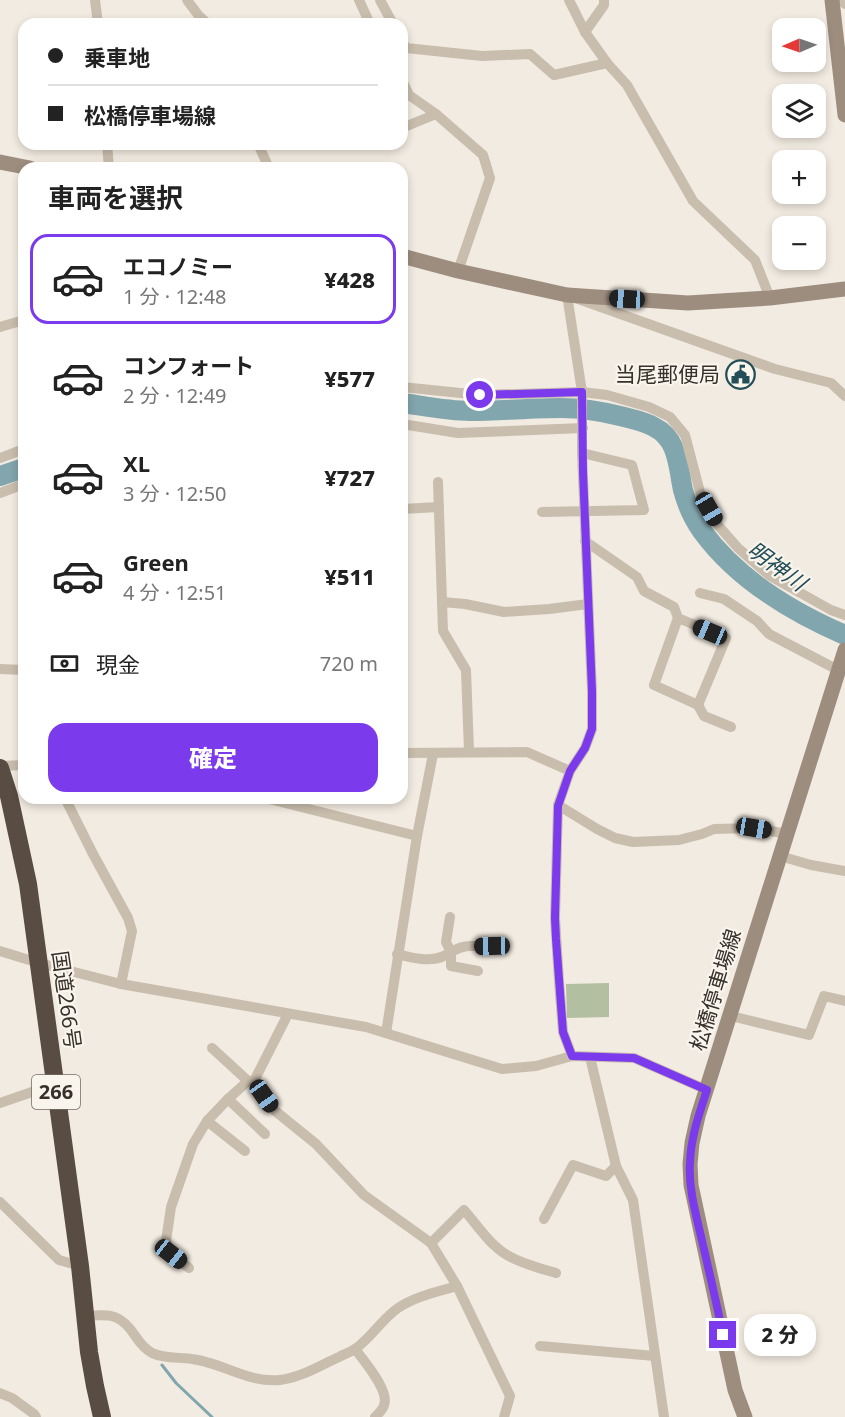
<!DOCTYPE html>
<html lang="ja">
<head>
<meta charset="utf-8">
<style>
  :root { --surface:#fff; --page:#f2f2f2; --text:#222; --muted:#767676; --line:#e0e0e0; --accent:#7c3aed }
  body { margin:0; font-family:"Noto Sans","Noto Sans JP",sans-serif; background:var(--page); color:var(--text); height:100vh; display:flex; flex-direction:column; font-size:22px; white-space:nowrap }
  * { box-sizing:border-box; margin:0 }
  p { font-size:20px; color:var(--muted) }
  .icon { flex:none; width:33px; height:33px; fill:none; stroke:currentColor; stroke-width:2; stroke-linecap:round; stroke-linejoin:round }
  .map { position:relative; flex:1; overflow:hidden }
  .drawer { position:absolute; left:18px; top:162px; width:390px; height:642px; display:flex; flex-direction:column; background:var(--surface); border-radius:18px; box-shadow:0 3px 9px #0003 }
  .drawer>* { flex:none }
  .banner { position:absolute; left:18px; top:18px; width:390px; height:132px; border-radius:18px; box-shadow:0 3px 9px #0003; display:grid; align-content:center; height:132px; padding:0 30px; background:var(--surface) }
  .needle { width:39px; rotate:268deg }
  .buttons { position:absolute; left:772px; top:18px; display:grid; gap:12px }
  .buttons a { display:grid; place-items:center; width:54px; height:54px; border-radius:12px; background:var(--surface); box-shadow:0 3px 9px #0003; font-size:30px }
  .end { position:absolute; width:27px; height:27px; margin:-14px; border:8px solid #7c3aed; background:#fff; box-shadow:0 0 0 3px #fff }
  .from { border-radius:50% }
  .bubble { position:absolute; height:42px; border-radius:18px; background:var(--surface); box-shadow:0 3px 9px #0003; font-size:20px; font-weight:800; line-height:42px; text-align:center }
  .car { position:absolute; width:18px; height:36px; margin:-18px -9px; border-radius:8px; box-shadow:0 0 4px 2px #0007; background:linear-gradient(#222 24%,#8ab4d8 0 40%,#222 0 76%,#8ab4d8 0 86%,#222 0) }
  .banner b { display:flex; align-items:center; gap:21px; height:57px; font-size:22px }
  .banner b+b { border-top:2px solid var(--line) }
  .banner i { width:15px; height:15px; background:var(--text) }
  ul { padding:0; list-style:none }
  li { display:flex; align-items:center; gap:18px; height:90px; margin:0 12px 9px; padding:0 18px; border:3px solid transparent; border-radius:18px }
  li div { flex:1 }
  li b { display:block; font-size:22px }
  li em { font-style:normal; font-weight:800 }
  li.active { border-color:var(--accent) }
  li>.icon { width:54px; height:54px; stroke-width:1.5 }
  h2 { padding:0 30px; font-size:27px; line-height:72px }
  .pay { display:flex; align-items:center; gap:15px; height:66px; padding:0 30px; font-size:22px }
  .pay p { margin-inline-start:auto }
  .button { display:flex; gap:12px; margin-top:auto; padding:12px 30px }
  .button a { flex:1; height:69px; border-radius:18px; background:var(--accent); color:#fff; font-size:24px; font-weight:800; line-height:69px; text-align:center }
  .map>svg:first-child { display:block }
  .green { fill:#b2c0a1 }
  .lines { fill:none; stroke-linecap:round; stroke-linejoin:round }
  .stream { stroke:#82a6ad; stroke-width:3 }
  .river { stroke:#82a6ad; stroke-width:20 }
  .street { stroke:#c9bdad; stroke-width:10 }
  .secondary { stroke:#9d8d7e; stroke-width:15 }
  .highway { stroke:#584c43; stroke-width:18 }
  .route { stroke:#7c3aed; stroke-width:8 }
  .labels { text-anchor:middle; stroke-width:4.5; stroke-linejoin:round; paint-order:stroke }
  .shield { fill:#f9f5ed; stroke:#726c65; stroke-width:1.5 }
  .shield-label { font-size:20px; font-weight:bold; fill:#38312b }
  .poi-label { font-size:21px; fill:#38312b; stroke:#f9f5ed; text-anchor:end }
  .street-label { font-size:21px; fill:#38312b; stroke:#f9f5ed }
  .water-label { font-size:22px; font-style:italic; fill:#234e57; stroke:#f9f5ed }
</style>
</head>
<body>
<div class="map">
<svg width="845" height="1417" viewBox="0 0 845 1417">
  <rect width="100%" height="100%" fill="#f2ebe1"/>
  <path class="green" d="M 609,983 L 609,1017 L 567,1018 L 566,984 Z"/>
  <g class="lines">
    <path class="stream" d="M 162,1365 L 176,1383 L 212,1417"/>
    <g class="river">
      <path d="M 402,403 C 424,406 447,411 470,411 C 500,411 531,408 561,408 C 581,408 600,411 620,416 C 631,419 644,421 654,427 C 679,439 678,468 683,490 C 687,505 694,520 702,531 C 737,579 792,612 845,635"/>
      <path d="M 0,476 L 24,468"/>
    </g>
    <g class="street">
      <path d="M 95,0 L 98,24"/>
      <path d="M 187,0 L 199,16 L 208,24"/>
      <path d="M 359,0 L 370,24"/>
      <path d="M 380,0 L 393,24"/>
      <path d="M 569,0 L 585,32"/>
      <path d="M 604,0 L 604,5 L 585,32 L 607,63 L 627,85 L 693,201 L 755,260 L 770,298"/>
      <path d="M 841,0 L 845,4"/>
      <path d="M 402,41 L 406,48 L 482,56 L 530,54 L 554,75 L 607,63"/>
      <path d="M 402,80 L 409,95 L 436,114 L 483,155 L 490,178 L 458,271"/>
      <path d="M 402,128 L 436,114"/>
      <path d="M 107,144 L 109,168"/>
      <path d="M 258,144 L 268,166 L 272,168"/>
      <path d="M 0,327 L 24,320"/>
      <path d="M 402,387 L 480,395 L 582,392 L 607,395 L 649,407 L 670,417 L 685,435 L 701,496 L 716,523 L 738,548 L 770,576 L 831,610 L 845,615"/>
      <path d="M 402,424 L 458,433 L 583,428"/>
      <path d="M 0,458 L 24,449"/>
      <path d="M 438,482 L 443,631 L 466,670 L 469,751"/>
      <path d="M 0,493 L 24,484"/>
      <path d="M 402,509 L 439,507"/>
      <path d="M 542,512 L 644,510 L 632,465 L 582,453"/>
      <path d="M 585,541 L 637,577 L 644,591 L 674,607 L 678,618 L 654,685 L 698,705 L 726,638 L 678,618"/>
      <path d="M 700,593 L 724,599 L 757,621 L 769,634 L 838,670"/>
      <path d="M 442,602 L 465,604 L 504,612 L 549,609 L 588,604"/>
      <path d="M 0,669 L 24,670"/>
      <path d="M 698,705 L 704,716 L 731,727"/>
      <path d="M 402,753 L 527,752 L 570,771"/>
      <path d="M 0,766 L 24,765"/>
      <path d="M 65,798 L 93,854 L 128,918 L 132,931 L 121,984"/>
      <path d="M 265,798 L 417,836"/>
      <path d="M 558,805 L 597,829 L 615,838 L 633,842 L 679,840 L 702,834 L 714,829 L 754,828 L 787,834"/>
      <path d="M 780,856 L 811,865 L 845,871"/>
      <path d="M 450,917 L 446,942 L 451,952 L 451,966 L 478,971"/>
      <path d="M 0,951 L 39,963 L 121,984 L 366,1027 L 502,1069 L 536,1066 L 572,1056 L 634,1058 L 707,1090"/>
      <path d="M 397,954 C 412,958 431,963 446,955 C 451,952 457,948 463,947 C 472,945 483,946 492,946"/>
      <path d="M 288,1014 L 254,1081 L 274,1110 L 316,1144 L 364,1195 L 431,1243 L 457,1286 L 510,1396 L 504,1417"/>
      <path d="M 731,1016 L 809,1035 L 824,996 L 845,1001"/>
      <path d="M 386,1033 L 417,836 L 433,754"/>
      <path d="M 212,1048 L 248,1081 L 253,1081"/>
      <path d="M 572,1056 L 563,1032 L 559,981 L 555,918 L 558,805 L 570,771 L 585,748 L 592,729 L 592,691 L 582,453 L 582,392 L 567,295 L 775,369 L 831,383 L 845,396"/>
      <path d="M 590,1057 L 616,1166 L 633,1200 L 664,1417"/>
      <path d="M 228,1099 L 265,1134"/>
      <path d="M 0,1103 L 55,1084"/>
      <path d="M 207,1121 L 245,1151"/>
      <path d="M 0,1202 L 59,1260 L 80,1266"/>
      <path d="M 544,1219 L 573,1165 L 606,1176 L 616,1166"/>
      <path d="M 431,1243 L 464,1210 C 477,1225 489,1244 507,1255 C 522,1264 539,1268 556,1273"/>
      <path d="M 189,1268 L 171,1254 L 166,1241 L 171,1207 L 193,1144 L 207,1121 L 228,1099 L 248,1081"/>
      <path d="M 86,1316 C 112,1314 121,1314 136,1337 C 140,1343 145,1349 152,1353 C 164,1359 180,1357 192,1359 C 224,1363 247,1383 280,1380 C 300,1378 321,1365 339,1357 C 344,1354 351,1352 355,1349 C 371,1338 382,1319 398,1308 C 416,1296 437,1292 457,1286"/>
      <path d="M 540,1346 L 655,1356"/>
      <path d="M 355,1349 C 364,1361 390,1391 384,1405 C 383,1410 378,1414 375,1417"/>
      <path d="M 0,1393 L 12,1398 L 34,1414 L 36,1417"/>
    </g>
    <g class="secondary">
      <path d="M 832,0 L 845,115"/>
      <path d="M 0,162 L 30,168"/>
      <path d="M 402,256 L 458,271 L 567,295 L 688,303 L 770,298 L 845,289"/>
      <path d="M 745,1417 L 735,1390 L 691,1185 L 690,1164 L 692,1143 L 698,1116 L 845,650"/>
    </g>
    <path class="highway" d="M 0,768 L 9,796 L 28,884 L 80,1266 L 89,1352 L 95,1386 L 102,1417"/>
  </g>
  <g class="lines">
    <path class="route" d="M 480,395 L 582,392 L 583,472 L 592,691 L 592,729 L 585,748 L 570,771 L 558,806 L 555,918 L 556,939 L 563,1032 L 572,1056 L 634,1058 L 707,1090 C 699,1114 691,1137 690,1162 C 688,1189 697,1218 703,1245 C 710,1275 717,1305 723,1335"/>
  </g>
  <defs>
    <symbol id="civic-ring" viewBox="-11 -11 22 22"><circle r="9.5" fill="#f9f5ed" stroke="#234e57" stroke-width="1.5"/><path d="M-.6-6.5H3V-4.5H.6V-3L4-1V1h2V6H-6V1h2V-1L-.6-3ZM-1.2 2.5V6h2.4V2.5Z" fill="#234e57"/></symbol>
  </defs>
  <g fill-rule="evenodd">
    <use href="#civic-ring" x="724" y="358" width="33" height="33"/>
  </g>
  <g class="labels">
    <rect class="shield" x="32" y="1075" width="48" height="34" rx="4.5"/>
    <g class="shield-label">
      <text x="56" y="1099">266</text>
    </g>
    <g class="poi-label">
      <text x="720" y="382">当尾郵便局</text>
    </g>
    <g class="street-label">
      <text transform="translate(716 990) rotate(-73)" y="7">松橋停車場線</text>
      <text transform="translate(66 1000) rotate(82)" y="7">国道266号</text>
    </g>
    <g class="water-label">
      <text transform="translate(777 566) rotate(36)" y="8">明神川</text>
    </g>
  </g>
</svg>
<div class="buttons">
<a><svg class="needle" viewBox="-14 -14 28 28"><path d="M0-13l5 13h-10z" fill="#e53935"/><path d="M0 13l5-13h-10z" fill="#767676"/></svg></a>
<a><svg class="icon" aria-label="layers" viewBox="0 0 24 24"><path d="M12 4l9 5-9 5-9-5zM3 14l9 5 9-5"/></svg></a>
<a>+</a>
<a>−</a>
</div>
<i class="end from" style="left:480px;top:395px"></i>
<i class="end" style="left:723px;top:1335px"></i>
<div class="bubble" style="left:744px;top:1314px;width:72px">2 分</div>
<i class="car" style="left:627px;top:299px;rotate:273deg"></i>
<i class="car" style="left:709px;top:509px;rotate:150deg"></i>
<i class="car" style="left:710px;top:632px;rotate:293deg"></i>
<i class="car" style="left:754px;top:828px;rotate:100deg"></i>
<i class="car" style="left:492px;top:946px;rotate:269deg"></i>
<i class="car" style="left:264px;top:1096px;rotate:145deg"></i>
<i class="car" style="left:171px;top:1254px;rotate:128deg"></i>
<div class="banner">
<b><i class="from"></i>乗車地</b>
<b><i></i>松橋停車場線</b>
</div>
<section class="drawer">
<h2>車両を選択</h2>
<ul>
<li class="active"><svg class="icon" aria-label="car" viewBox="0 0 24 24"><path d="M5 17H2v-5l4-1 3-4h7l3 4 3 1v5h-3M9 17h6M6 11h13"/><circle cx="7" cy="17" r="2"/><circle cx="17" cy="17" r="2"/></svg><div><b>エコノミー</b><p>1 分 · 12:48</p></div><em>¥428</em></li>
<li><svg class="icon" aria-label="car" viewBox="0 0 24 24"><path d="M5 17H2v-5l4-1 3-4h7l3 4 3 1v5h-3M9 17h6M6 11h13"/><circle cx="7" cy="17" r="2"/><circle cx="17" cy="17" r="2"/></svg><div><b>コンフォート</b><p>2 分 · 12:49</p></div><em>¥577</em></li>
<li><svg class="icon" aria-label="car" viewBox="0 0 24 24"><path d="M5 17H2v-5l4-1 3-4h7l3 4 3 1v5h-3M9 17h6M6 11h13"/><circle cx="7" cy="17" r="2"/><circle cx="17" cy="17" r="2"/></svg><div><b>XL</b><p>3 分 · 12:50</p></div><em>¥727</em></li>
<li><svg class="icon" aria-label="car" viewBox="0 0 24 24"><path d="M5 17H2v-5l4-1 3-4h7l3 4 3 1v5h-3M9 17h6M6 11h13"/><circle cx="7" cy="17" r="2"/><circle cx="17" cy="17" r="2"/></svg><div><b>Green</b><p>4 分 · 12:51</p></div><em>¥511</em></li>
</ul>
<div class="pay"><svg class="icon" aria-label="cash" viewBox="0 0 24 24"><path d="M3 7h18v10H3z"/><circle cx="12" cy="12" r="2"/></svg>現金<p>720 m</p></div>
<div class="button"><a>確定</a></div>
</section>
</div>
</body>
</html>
